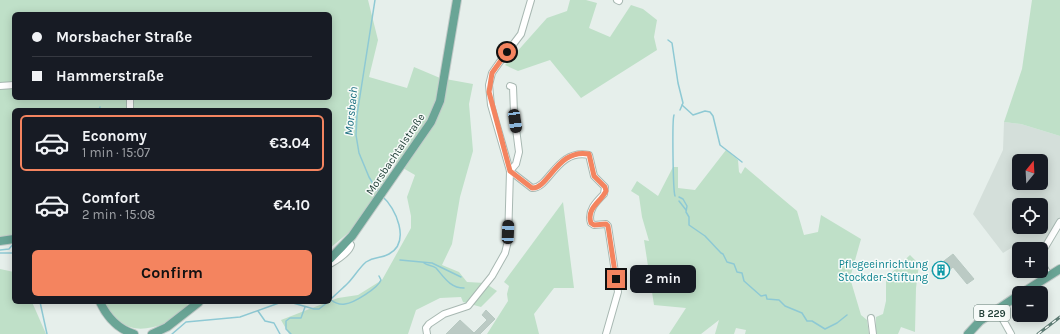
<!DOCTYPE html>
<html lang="en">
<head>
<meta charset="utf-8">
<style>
  :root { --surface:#171b24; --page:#20242c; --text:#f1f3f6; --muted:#9ea1a6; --line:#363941; --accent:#f4845f }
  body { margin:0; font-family:Karla,sans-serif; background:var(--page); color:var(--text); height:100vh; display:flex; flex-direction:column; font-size:15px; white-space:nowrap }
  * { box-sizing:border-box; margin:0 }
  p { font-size:13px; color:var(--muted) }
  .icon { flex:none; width:22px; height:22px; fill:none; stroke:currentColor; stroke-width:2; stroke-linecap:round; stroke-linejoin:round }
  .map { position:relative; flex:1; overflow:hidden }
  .sheet { position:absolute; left:12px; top:108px; width:320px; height:196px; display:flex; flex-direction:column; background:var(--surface); border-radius:6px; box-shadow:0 2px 10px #0003 }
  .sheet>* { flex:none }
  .top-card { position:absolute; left:12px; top:12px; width:320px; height:88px; border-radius:6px; box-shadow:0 2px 10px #0003; display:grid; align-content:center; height:88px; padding:0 20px; background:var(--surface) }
  .needle { width:26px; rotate:18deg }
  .buttons { position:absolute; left:1012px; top:154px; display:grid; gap:8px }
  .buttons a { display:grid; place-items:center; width:36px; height:36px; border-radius:6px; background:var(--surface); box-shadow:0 2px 10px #0003; font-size:20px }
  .end { position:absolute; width:18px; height:18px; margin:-9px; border:5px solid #f4845f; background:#111; box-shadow:0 0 0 2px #111 }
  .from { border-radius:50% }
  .bubble { position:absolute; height:28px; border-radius:6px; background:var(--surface); box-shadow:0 2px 10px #0003; font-size:13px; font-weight:700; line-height:28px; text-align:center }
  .car { position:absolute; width:12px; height:24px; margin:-12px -6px; border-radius:5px; box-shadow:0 0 3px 1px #0007; background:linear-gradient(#222 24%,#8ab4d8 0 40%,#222 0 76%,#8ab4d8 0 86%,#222 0) }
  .top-card b { display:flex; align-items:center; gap:14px; height:38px; font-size:15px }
  .top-card b+b { border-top:1px solid var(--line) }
  .top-card i { width:10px; height:10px; background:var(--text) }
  ul { padding:7px 0 0; list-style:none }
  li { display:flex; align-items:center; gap:12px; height:56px; margin:0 8px 6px; padding:0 12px; border:2px solid transparent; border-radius:6px }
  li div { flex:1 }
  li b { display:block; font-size:15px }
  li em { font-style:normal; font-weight:700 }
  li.active { border-color:var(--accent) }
  li>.icon { width:36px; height:36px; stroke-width:1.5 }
  .primary-button { display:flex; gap:8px; margin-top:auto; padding:8px 20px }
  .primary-button a { flex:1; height:46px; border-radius:6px; background:var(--accent); color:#111; font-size:16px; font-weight:700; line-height:46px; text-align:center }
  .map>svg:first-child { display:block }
  .built { fill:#d4dfda; fill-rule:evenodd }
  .green { fill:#bfe0c8; fill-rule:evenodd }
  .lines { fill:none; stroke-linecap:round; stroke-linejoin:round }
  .stream { stroke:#8ec9d4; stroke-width:1.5 }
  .building { fill:#bbcac4; stroke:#b8c9c2 }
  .minor-casing { stroke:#a8b8b2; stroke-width:8 }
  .major-casing { stroke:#c2cac8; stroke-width:10 }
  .minor { stroke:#fff; stroke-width:6 }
  .major { stroke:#6aa596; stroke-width:8 }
  .rail-casing { stroke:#5f7d75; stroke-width:3 }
  .rail { stroke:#f7fbf9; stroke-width:1.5; stroke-dasharray:4.5; stroke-linecap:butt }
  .route { stroke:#f4845f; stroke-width:5 }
  .labels { text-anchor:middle; stroke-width:3; stroke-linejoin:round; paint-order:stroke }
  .shield { fill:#f7fbf9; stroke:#637a73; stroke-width:1 }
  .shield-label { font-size:10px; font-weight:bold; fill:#24423a }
  .street-label { font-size:11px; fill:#24423a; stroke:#f7fbf9 }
  .culture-label { font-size:11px; fill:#0d838f; stroke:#f7fbf9; text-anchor:end }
  .water-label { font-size:12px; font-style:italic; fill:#1c6f80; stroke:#f7fbf9 }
</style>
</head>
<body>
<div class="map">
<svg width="1060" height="334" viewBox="0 0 1060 334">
  <rect width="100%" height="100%" fill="#e6efeb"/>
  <path class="built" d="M 1004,122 L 1021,124 L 1060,136 L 1060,218 L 1041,250 L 1027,249 L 1019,243 L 1003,253 L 973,214 L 1003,150 ZM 1019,161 L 1041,161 L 1041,183 L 1019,183 ZM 1019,205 L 1041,205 L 1041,227 L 1019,227 Z"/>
  <g class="green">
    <path d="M 0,0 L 368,0 L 378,40 L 369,77 L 407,88 L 414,67 L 440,78 L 473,84 L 469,104 L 473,151 L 460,197 L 452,244 L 442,265 L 459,272 L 467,282 L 485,283 L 497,291 L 481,307 L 463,302 L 461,297 L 440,298 L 416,310 L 408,334 L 289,334 L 281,320 L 338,298 L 358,295 L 382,280 L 411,228 L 411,216 L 407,197 L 415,175 L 396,164 L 387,166 L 390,179 L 353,229 L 330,248 L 330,110 L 14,110 L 14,237 L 0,239 ZM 14,14 L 330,14 L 330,98 L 14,98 Z"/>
    <path d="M 570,0 L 586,0 L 597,3 L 589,28 L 610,37 L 631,5 L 643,9 L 657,20 L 654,37 L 657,50 L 581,98 L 550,60 L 518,71 L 505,65 L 547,18 L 567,11 Z"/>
    <path d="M 1032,0 L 1060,0 L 1060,136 L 1021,124 L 1004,122 L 1022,69 Z"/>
    <path d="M 726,150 L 738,160 L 739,172 L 741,174 L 745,167 L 797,211 L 804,235 L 818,232 L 821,215 L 861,239 L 850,278 L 861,315 L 867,320 L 869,334 L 745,334 L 746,330 L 736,328 L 734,334 L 715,334 L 719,320 L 701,334 L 669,334 L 686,308 L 654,305 L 644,240 L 649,241 L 642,217 L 639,196 L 631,191 L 637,181 L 658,196 L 673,167 L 678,167 L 678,188 L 695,190 Z"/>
    <path d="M 563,202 L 574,288 L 554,288 L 534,314 L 539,334 L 487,334 L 508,301 L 507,294 L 509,286 L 504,282 Z"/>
    <path d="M 910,255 L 919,264 L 916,288 L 915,332 L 901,327 L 898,334 L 876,334 L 876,317 L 883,314 L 886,301 L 886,278 Z"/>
    <path d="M 0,269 L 14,272 L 14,302 L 32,302 L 46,334 L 0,334 Z"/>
    <path d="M 104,302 L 189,302 C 183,313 177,317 166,323 C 137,334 120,330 104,302 Z"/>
  </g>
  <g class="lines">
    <g class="stream">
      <path d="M 375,0 L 357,115 L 356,135 L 359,153 L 369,177 L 378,192"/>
      <path d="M 668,40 L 672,43 L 678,83 L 683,103 L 680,110"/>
      <path d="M 682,105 L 693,115 L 705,111 L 710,112 L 713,116 L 720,145 L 742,162"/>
      <path d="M 99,110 L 100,107"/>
      <path d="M 674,115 C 672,120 673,191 675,196"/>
      <path d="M 679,197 L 683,199 L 687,206 L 686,212 L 689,217 L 689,225 L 705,236 L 721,253 L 723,254 L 727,262 L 734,264 L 737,272 L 742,273 L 744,281 L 761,296 L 766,295 L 767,299 L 779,300 L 785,306 L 802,313 L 807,321 L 812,321 L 825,329 L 837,323 L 847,315"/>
      <path d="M 679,201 L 686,210"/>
      <path d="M 0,250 L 9,249 L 14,243"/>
      <path d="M 0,253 L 14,253"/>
      <path d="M 400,260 L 432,263 L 461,277"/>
      <path d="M 424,263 C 428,266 432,265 436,268 C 444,277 450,288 464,288"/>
      <path d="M 330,300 C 336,294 342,289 348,283 C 354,277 359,268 366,262 C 375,256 380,259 389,254 C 411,242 396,208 382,196"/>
      <path d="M 331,300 C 335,303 340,305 345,304 C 354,303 378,288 381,280 L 379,276"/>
      <path d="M 40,302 L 47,334"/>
      <path d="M 258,311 L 265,321 L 274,323 L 280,334"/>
      <path d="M 172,334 L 186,322 L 240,317 L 279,303 L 293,303 L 314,309 L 319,309 L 328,302"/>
      <path d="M 291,334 L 286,329 L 286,321 L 290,318 L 301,318 L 305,307"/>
    </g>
  </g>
  <g class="building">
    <path d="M 953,254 L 974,279 L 967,284 L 953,267 L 938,279 L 931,271 Z"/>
    <path d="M 486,310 L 495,319 L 480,334 L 446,334 L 460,320 L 474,333 L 487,320 L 482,315 Z"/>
  </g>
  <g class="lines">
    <defs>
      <g id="minor">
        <path d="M 617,0 L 619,1"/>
        <path d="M 0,86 L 14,85"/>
        <path d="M 510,86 L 513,87 L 514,113 L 519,152 L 516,164 L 510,171 L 532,188 C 549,189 557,148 589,155 L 594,176 L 605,187 L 604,194 C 596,202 587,211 591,223 L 594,225 L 606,224 L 608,226 L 618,292 L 606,334"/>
        <path d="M 130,110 L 130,98"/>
        <path d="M 1041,254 L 1060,222"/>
        <path d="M 1041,262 L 1049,276"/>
        <path d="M 330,264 C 337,260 349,253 351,245 L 348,241"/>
        <path d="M 997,309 L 1011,334"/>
        <path d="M 871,318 L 873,334"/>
        <path d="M 427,334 L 426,328 L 429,324 L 444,314 L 468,306 L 492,276 L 505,253 L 508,241 L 510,171 L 491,105 L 489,85 L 492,73 L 499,63 L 521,34 L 531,0"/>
      </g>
      <g id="major">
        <path d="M 0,241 L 14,239"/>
        <path d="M 330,259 L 352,236 L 431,122 L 440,101 L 457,0"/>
        <path d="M 1022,293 L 1060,269"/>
        <path d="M 100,302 C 107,317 118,329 134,334"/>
        <path d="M 152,334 L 167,327 L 199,302"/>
        <path d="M 968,334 L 980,321 L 1019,295"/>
      </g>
    </defs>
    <use href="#minor" class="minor-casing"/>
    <use href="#major" class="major-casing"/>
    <use href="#minor" class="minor"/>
    <use href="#major" class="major"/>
    <defs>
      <path id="rail" d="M 1038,334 L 1060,317"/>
    </defs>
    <use href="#rail" class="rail-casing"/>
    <use href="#rail" class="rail"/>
  </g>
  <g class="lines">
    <path class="route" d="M 507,52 L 492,73 L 489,92 L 510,171 L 532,188 C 549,189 557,148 589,154 L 594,176 L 605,187 L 606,191 C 601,202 586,208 591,223 L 594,225 L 606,224 L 608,226 L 616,279"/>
  </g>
  <defs>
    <symbol id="building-ring" viewBox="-11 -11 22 22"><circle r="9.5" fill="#f7fbf9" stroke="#0f9aa8" stroke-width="1.5"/><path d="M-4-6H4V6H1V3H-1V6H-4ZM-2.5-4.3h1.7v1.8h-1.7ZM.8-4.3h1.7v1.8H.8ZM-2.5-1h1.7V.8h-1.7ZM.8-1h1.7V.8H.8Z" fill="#0f9aa8"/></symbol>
  </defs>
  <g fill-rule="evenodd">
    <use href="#building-ring" x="931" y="260" width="20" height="20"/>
  </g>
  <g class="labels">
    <rect class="shield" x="974" y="305" width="36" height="16" rx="3"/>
    <g class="shield-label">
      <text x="992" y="317">B 229</text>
    </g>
    <g class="street-label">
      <text transform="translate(395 154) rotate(-56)" y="4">Morsbachtalstraße</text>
    </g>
    <g class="culture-label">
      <text x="928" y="268">Pflegeeinrichtung<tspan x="928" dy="13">Stockder-Stiftung</tspan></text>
    </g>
    <g class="water-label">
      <text transform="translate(351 111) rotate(-84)" y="4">Morsbach</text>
    </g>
  </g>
</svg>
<div class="buttons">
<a><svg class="needle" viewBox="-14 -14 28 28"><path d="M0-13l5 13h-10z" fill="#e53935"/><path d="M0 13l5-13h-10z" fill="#9ea1a6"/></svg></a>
<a><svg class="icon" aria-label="locate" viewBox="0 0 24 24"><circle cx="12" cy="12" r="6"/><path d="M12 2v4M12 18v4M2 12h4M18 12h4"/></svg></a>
<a>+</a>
<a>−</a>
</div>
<i class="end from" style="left:507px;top:52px"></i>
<i class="end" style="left:616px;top:279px"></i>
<div class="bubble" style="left:630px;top:265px;width:66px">2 min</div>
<i class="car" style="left:515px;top:121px;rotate:172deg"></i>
<i class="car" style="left:508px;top:232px;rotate:2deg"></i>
<div class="top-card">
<b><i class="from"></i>Morsbacher Straße</b>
<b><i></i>Hammerstraße</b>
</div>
<section class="sheet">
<ul>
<li class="active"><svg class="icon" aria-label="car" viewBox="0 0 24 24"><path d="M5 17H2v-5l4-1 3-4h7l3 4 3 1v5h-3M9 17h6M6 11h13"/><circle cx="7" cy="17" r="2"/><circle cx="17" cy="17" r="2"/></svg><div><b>Economy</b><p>1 min · 15:07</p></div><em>€3.04</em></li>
<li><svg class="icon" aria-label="car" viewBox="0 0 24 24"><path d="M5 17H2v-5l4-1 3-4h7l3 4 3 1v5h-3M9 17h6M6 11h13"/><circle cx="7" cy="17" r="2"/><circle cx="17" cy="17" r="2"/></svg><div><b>Comfort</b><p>2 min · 15:08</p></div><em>€4.10</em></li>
</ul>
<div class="primary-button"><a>Confirm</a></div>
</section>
</div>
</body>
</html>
